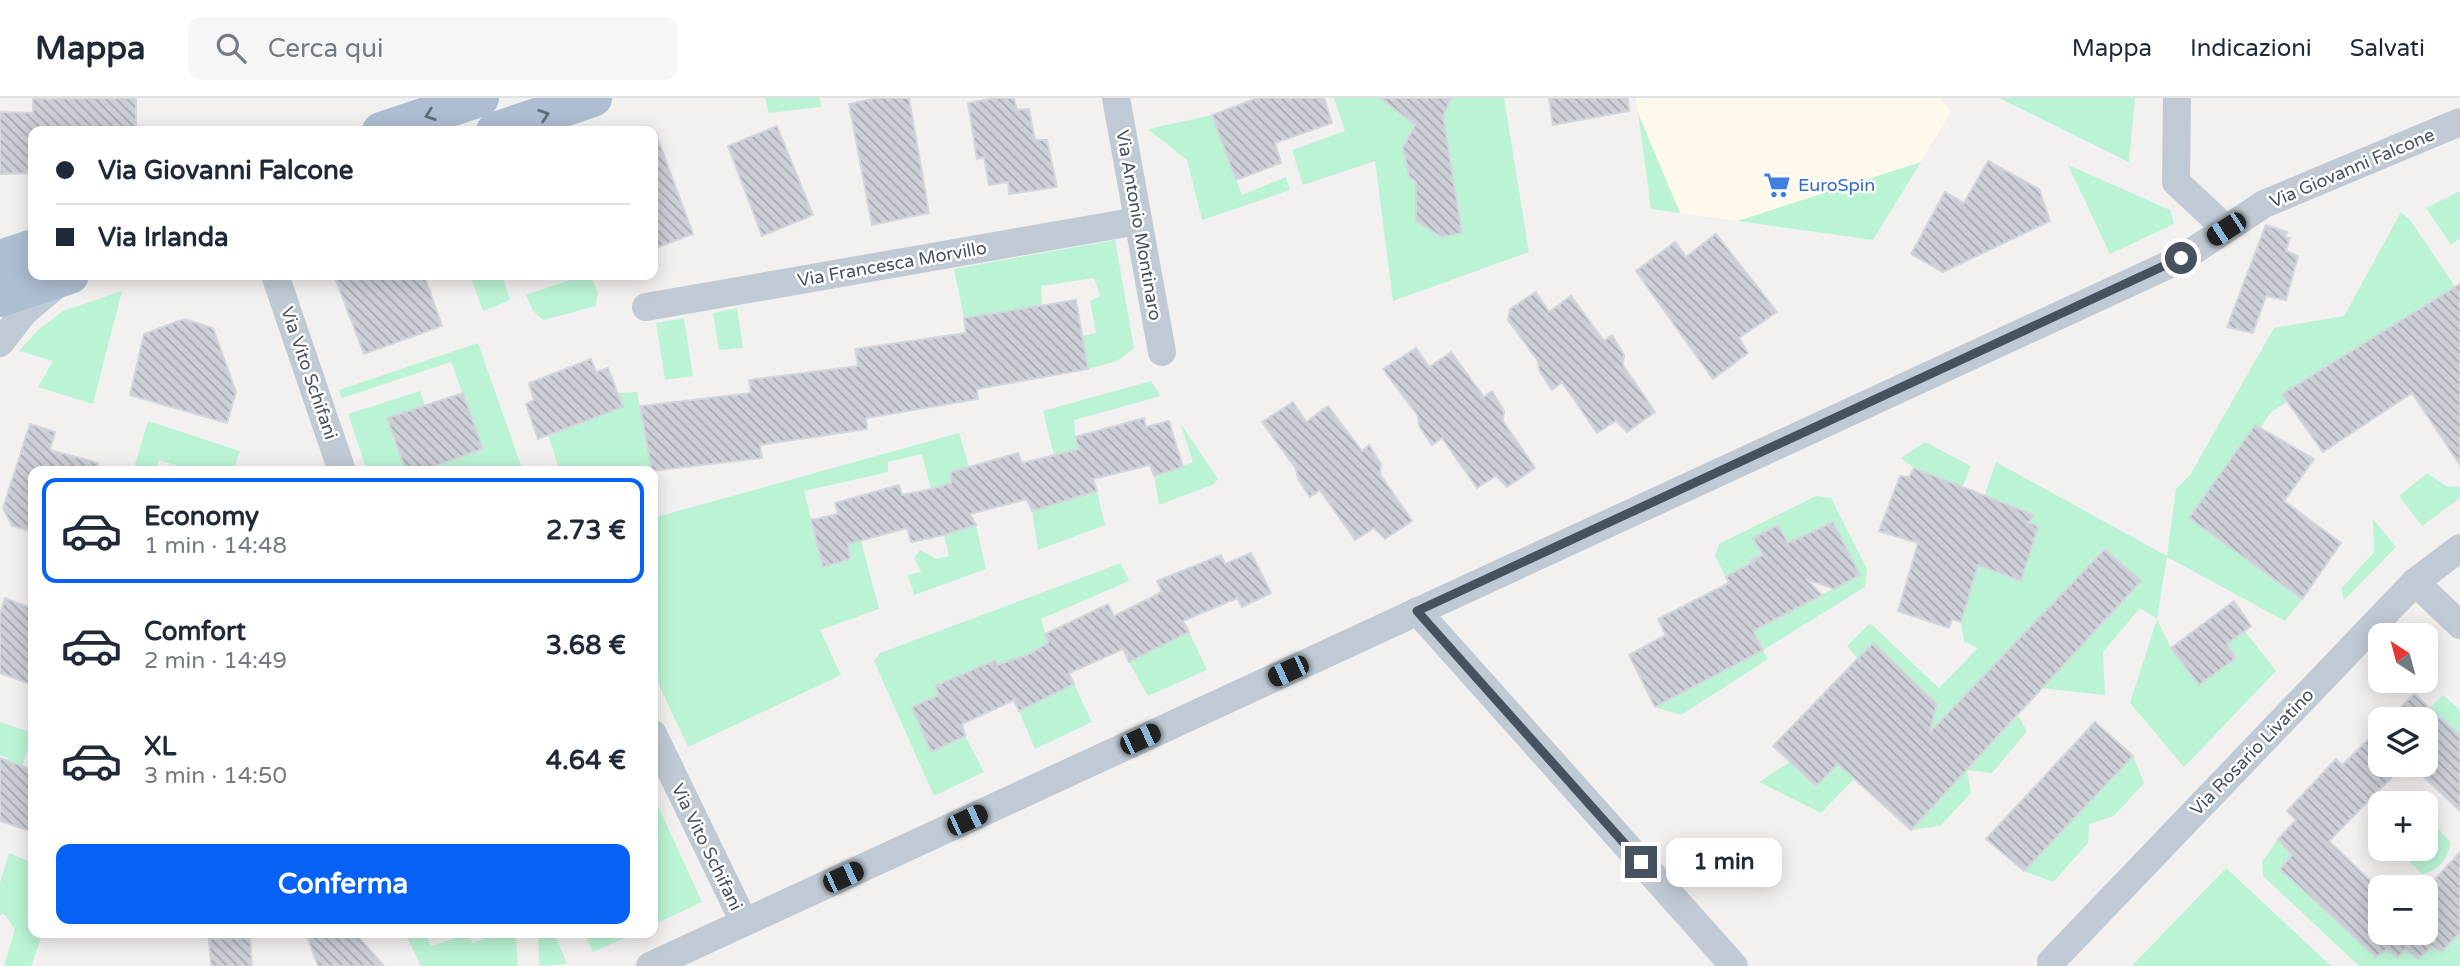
<!DOCTYPE html>
<html lang="it">
<head>
<meta charset="utf-8">
<style>
  :root { --surface:#fff; --page:#f6f6f7; --text:#1f2937; --muted:#747a83; --line:#e0e1e3; --accent:#0661f7 }
  body { margin:0; font-family:"Varela Round",sans-serif; background:var(--page); color:var(--text); height:100vh; display:flex; flex-direction:column; font-size:26px; white-space:nowrap }
  * { box-sizing:border-box; margin:0 }
  p { font-size:23px; color:var(--muted) }
  .icon { flex:none; width:38px; height:38px; fill:none; stroke:currentColor; stroke-width:2; stroke-linecap:round; stroke-linejoin:round }
  .map { position:relative; flex:1; overflow:hidden }
  .side { position:absolute; left:28px; top:368px; width:630px; height:472px; display:flex; flex-direction:column; background:var(--surface); border-radius:14px; box-shadow:0 4px 18px #0003 }
  .side>* { flex:none }
  .top-card { position:absolute; left:28px; top:28px; width:630px; height:154px; border-radius:14px; box-shadow:0 4px 18px #0003; display:grid; align-content:center; height:154px; padding:0 28px; background:var(--surface) }
  .needle { width:46px; rotate:324deg }
  .fabs { position:absolute; left:2368px; top:525px; display:grid; gap:14px }
  .fabs a { display:grid; place-items:center; width:70px; height:70px; border-radius:14px; background:var(--surface); box-shadow:0 4px 18px #0003; font-size:35px }
  .end { position:absolute; width:32px; height:32px; margin:-16px; border:9px solid #465260; background:#fff; box-shadow:0 0 0 4px #fff }
  .from { border-radius:50% }
  .bubble { position:absolute; height:49px; border-radius:14px; background:var(--surface); box-shadow:0 4px 18px #0003; font-size:23px; font-weight:700; line-height:49px; text-align:center }
  .car { position:absolute; width:21px; height:42px; margin:-21px -10px; border-radius:9px; box-shadow:0 0 5px 2px #0007; background:linear-gradient(#222 24%,#8ab4d8 0 40%,#222 0 76%,#8ab4d8 0 86%,#222 0) }
  .top-card b { display:flex; align-items:center; gap:24px; height:66px; font-size:26px }
  .top-card b+b { border-top:2px solid var(--line) }
  .top-card i { width:18px; height:18px; background:var(--text) }
  ul { padding:12px 0 0; list-style:none }
  li { display:flex; align-items:center; gap:21px; height:105px; margin:0 14px 10px; padding:0 14px; border:4px solid transparent; border-radius:14px }
  li div { flex:1 }
  li b { display:block; font-size:26px }
  li em { font-style:normal; font-weight:700 }
  li.active { border-color:var(--accent) }
  li>.icon { width:63px; height:63px; stroke-width:1.5 }
  .action { display:flex; gap:14px; margin-top:auto; padding:14px 28px }
  .action a { flex:1; height:80px; border-radius:14px; background:var(--accent); color:#fff; font-size:28px; font-weight:700; line-height:80px; text-align:center }
  header { display:flex; align-items:center; gap:42px; box-sizing:border-box; height:98px; padding:0 35px; background:var(--surface); border-bottom:2px solid var(--line) }
  header strong { font-size:33px }
  nav { display:flex; gap:38px; margin-inline-start:auto; font-size:24px }
  .search { width:490px; height:63px; background:var(--page); display:flex; align-items:center; gap:18px; box-sizing:border-box; padding:0 24px; border-radius:14px; color:var(--muted); font-size:26px }
  .map>svg:first-child { display:block }
  .commercial { fill:#fef9ea }
  .green { fill:#bbf4d5 }
  .building { fill:url(#building-back-hatch); stroke:#d4d6dd; stroke-width:2 }
  .lines { fill:none; stroke-linecap:round; stroke-linejoin:round }
  .minor { stroke:#c0cad4; stroke-width:28 }
  .primary { stroke:#aebed2; stroke-width:38 }
  .oneway { stroke:#606d7c }
  .route { stroke:#465260; stroke-width:9 }
  .labels { text-anchor:middle; stroke-width:5; stroke-linejoin:round; paint-order:stroke }
  .street-label { font-size:18px; fill:#465260; stroke:#fff }
  .shop-label { font-size:18px; fill:#366cbe; stroke:#fff; text-anchor:start }
</style>
</head>
<body>
<header>
<strong>Mappa</strong>
<div class="search"><svg class="icon" aria-label="search" viewBox="0 0 24 24"><circle cx="10" cy="10" r="6"/><path d="M15 15l6 6"/></svg>Cerca qui</div>
<nav><a>Mappa</a><a>Indicazioni</a><a>Salvati</a></nav>
</header>
<div class="map">
<svg width="2460" height="868" viewBox="0 0 2460 868">
  <defs>
    <pattern id="building-back-hatch" width="6" height="6" patternUnits="userSpaceOnUse" patternTransform="scale(1.75)"><rect width="6" height="6" fill="#cccfd6"/><path d="M-1 5l2 2M0 0l6 6M5-1l2 2" fill="none" stroke="#a7abb1"/></pattern>
  </defs>
  <rect width="100%" height="100%" fill="#f3f0f0"/>
  <path class="commercial" d="M 1636,0 L 1940,0 L 1951,14 L 1873,142 L 1651,111 Z"/>
  <g class="green">
    <path d="M 765,0 L 820,0 L 821,9 L 769,15 Z"/>
    <path d="M 1334,0 L 1396,0 L 1415,27 L 1403,50 L 1409,78 L 1431,95 L 1416,109 L 1416,123 L 1442,139 L 1462,134 L 1443,18 L 1448,0 L 1504,0 L 1529,154 L 1393,203 L 1375,63 L 1303,87 L 1292,52 L 1345,33 Z"/>
    <path d="M 1999,0 L 2135,0 L 2129,64 Z"/>
    <path d="M 1638,15 L 1680,115 L 1651,111 Z"/>
    <path d="M 1212,17 L 1242,97 L 1286,79 L 1290,92 L 1202,122 L 1187,62 L 1148,31 Z"/>
    <path d="M 1921,64 L 1873,142 L 1737,123 Z"/>
    <path d="M 2068,67 L 2170,112 L 2174,126 L 2110,156 Z"/>
    <path d="M 2460,93 L 2460,140 L 2451,147 L 2426,110 Z"/>
    <path d="M 2401,114 L 2410,122 L 2460,196 L 2433,202 L 2282,296 L 2287,304 L 2271,314 L 2260,330 L 2255,328 L 2189,420 L 2302,501 L 2285,523 L 2167,459 L 2157,521 L 2171,550 L 2199,586 L 2236,560 L 2227,546 L 2245,533 L 2276,573 L 2184,669 L 2130,605 L 2157,521 L 2140,510 L 2103,554 L 2105,597 L 2041,590 L 2140,483 L 2105,452 L 1980,582 L 1873,697 L 1855,680 L 1821,715 L 1759,684 L 1790,664 L 1817,688 L 1915,585 L 1873,545 L 1858,561 L 1847,548 L 1870,525 L 1939,590 L 1978,550 L 1964,544 L 1961,524 L 1978,467 L 2011,479 L 2023,475 L 2038,429 L 2029,424 L 2033,417 L 1984,399 L 1996,364 L 2167,458 L 2176,391 L 2190,377 L 2274,230 L 2344,218 Z"/>
    <path d="M 1115,142 L 1134,250 L 1117,263 L 1088,271 L 1083,238 L 1096,235 L 1090,203 L 1100,198 L 1094,180 L 1041,188 L 1042,207 L 964,220 L 954,171 Z"/>
    <path d="M 470,177 L 502,177 L 510,202 L 483,213 Z"/>
    <path d="M 569,177 L 590,177 L 598,194 L 596,208 L 543,222 L 533,213 L 526,197 L 570,182 Z"/>
    <path d="M 122,193 L 93,306 L 38,289 L 53,263 L 19,253 L 38,232 L 63,213 Z"/>
    <path d="M 737,210 L 743,250 L 719,252 L 713,215 Z"/>
    <path d="M 684,220 L 693,278 L 665,282 L 656,225 Z"/>
    <path d="M 478,245 L 523,373 L 421,373 L 483,351 L 451,264 L 342,300 L 339,292 Z"/>
    <path d="M 1151,283 L 1161,298 L 1074,322 L 1075,339 L 1079,351 L 1054,357 L 1043,313 Z"/>
    <path d="M 420,293 L 425,308 L 387,321 L 406,373 L 367,373 L 348,316 Z"/>
    <path d="M 637,294 L 652,373 L 560,373 L 548,337 L 618,295 Z"/>
    <path d="M 148,323 L 240,353 L 233,373 L 193,373 L 159,362 L 155,373 L 133,373 Z"/>
    <path d="M 1180,325 L 1218,381 L 1214,386 L 1159,407 L 1154,378 L 1193,364 Z"/>
    <path d="M 959,335 L 969,369 L 951,374 L 951,386 L 931,391 L 922,356 L 888,364 L 888,374 L 804,393 L 823,468 L 848,446 L 861,442 L 879,511 L 820,532 L 841,577 L 688,649 L 653,574 L 653,420 Z"/>
    <path d="M 1925,344 L 1971,368 L 1962,390 L 1914,370 L 1901,360 Z"/>
    <path d="M 2427,375 L 2446,388 L 2460,389 L 2460,400 L 2422,428 L 2399,398 Z"/>
    <path d="M 1097,393 L 1105,427 L 1038,452 L 1032,413 Z"/>
    <path d="M 1816,398 L 1831,400 L 1867,471 L 1865,489 L 1763,552 L 1768,561 L 1681,617 L 1655,609 L 1763,552 L 1753,533 L 1859,477 L 1832,424 L 1788,445 L 1778,427 L 1753,440 L 1764,459 L 1726,479 L 1715,458 L 1719,446 Z"/>
    <path d="M 2373,421 L 2396,449 L 2344,502 L 2341,491 L 2374,454 Z"/>
    <path d="M 976,427 L 986,471 L 914,497 L 908,477 L 921,474 L 914,460 L 920,452 L 937,461 L 949,458 L 944,437 Z"/>
    <path d="M 1121,465 L 1129,483 L 1041,521 L 1049,548 L 1027,557 L 1000,571 L 995,563 L 939,597 L 912,609 L 931,654 L 965,638 L 984,674 L 934,698 L 874,563 L 880,555 Z"/>
    <path d="M 1189,534 L 1207,572 L 1148,598 L 1129,564 Z"/>
    <path d="M 1074,586 L 1092,624 L 1035,651 L 1019,613 Z"/>
    <path d="M 2443,597 L 2460,612 L 2460,637 L 2430,610 Z"/>
    <path d="M 2018,618 L 2027,633 L 1992,675 L 1967,672 L 1971,695 L 1940,728 L 1911,732 Z"/>
    <path d="M 0,624 L 33,635 L 15,690 L 0,683 L 8,660 L 0,657 Z"/>
    <path d="M 2133,658 L 2144,685 L 2114,718 L 2089,726 L 2088,745 L 2053,784 L 2024,773 Z"/>
    <path d="M 653,697 L 702,804 L 653,827 Z"/>
    <path d="M 2426,724 L 2432,724 L 2450,744 C 2449,760 2439,773 2422,776 L 2398,751 L 2426,751 Z"/>
    <path d="M 2278,741 L 2292,757 L 2281,771 L 2376,859 L 2387,851 L 2398,860 L 2405,851 L 2432,848 L 2442,854 L 2460,835 L 2460,868 L 2359,868 L 2263,778 L 2262,764 Z"/>
    <path d="M 9,755 L 33,765 L 33,835 L 43,835 L 31,868 L 4,868 L 15,831 L 4,816 L 0,817 L 0,785 Z"/>
    <path d="M 2226,770 L 2331,868 L 2132,868 Z"/>
    <path d="M 405,835 L 425,835 L 431,848 L 468,836 L 473,845 L 498,835 L 512,835 L 516,841 L 518,868 L 421,868 Z"/>
    <path d="M 538,835 L 554,835 L 567,866 L 539,868 Z"/>
    <path d="M 585,835 L 635,835 L 593,854 Z"/>
  </g>
  <g class="building">
    <path d="M 136,0 L 136,33 L 33,33 L 33,75 L 0,76 L 0,14 L 33,15 L 33,1 Z"/>
    <path d="M 877,0 L 909,0 L 929,115 L 872,127 L 849,6 Z"/>
    <path d="M 996,0 L 1014,0 L 1017,12 L 1029,11 L 1035,42 L 1047,42 L 1057,89 L 1009,96 L 1008,84 L 989,87 L 984,59 L 977,61 L 968,5 Z"/>
    <path d="M 1257,0 L 1324,0 L 1332,25 L 1275,45 L 1281,65 L 1236,82 L 1212,17 Z"/>
    <path d="M 1380,0 L 1451,0 L 1443,18 L 1462,135 L 1442,139 L 1416,123 L 1416,84 L 1409,78 L 1403,50 L 1415,27 Z"/>
    <path d="M 1549,0 L 1628,0 L 1629,13 L 1553,27 Z"/>
    <path d="M 777,28 L 813,117 L 762,138 L 728,48 Z"/>
    <path d="M 656,36 L 693,136 L 653,151 L 653,37 Z"/>
    <path d="M 1988,63 L 2039,91 L 2050,123 L 1943,174 L 1911,156 L 1945,94 L 1964,105 Z"/>
    <path d="M 2266,127 L 2287,134 L 2285,139 L 2290,140 L 2286,153 L 2298,158 L 2286,202 L 2266,198 L 2253,235 L 2227,229 Z"/>
    <path d="M 1716,136 L 1777,214 L 1739,240 L 1748,255 L 1713,281 L 1636,173 L 1675,144 L 1686,159 Z"/>
    <path d="M 334,177 L 424,177 L 442,228 L 364,256 Z"/>
    <path d="M 2460,186 L 2460,367 L 2412,295 L 2323,354 L 2282,296 Z"/>
    <path d="M 1536,194 L 1549,214 L 1571,198 L 1604,243 L 1612,237 L 1624,257 L 1623,267 L 1655,314 L 1627,334 L 1616,323 L 1597,335 L 1562,284 L 1552,292 L 1539,272 L 1538,263 L 1508,222 L 1510,211 Z"/>
    <path d="M 1076,202 L 1088,271 L 977,291 L 978,301 L 866,320 L 867,331 L 760,347 L 762,360 L 652,373 L 640,308 L 751,295 L 749,282 L 858,268 L 855,251 L 966,235 L 964,220 Z"/>
    <path d="M 184,221 L 213,230 L 236,294 L 227,325 L 130,297 L 144,236 Z"/>
    <path d="M 1416,250 L 1429,269 L 1451,254 L 1484,299 L 1492,293 L 1504,313 L 1503,323 L 1535,370 L 1507,389 L 1496,378 L 1477,390 L 1442,340 L 1432,347 L 1419,328 L 1418,318 L 1383,271 Z"/>
    <path d="M 591,261 L 596,274 L 608,270 L 623,309 L 538,341 L 526,306 L 534,302 L 529,285 Z"/>
    <path d="M 463,295 L 483,351 L 421,373 L 406,373 L 387,320 Z"/>
    <path d="M 1293,304 L 1306,324 L 1328,308 L 1362,353 L 1369,347 L 1381,366 L 1380,376 L 1412,423 L 1385,441 L 1374,430 L 1355,442 L 1320,392 L 1310,399 L 1298,381 L 1296,371 L 1262,324 Z"/>
    <path d="M 1144,320 L 1146,329 L 1169,323 L 1183,369 L 1154,378 L 1150,367 L 1093,381 L 1097,393 L 1032,413 L 1027,401 L 970,416 L 976,427 L 944,437 L 911,444 L 907,430 L 848,446 L 850,461 L 823,469 L 811,422 L 838,416 L 835,405 L 899,387 L 902,397 L 931,391 L 951,385 L 951,374 L 1018,355 L 1022,365 L 1079,351 L 1075,339 Z"/>
    <path d="M 30,326 L 55,334 L 50,352 L 98,365 L 97,373 L 33,373 L 33,434 L 12,428 L 3,410 Z"/>
    <path d="M 2255,327 L 2314,361 L 2284,403 L 2341,445 L 2302,501 L 2189,420 Z"/>
    <path d="M 1914,370 L 2034,417 L 2029,424 L 2038,429 L 2021,483 L 1978,467 L 1961,524 L 1952,521 L 1949,530 L 1898,513 L 1918,445 L 1879,433 L 1900,378 L 1909,379 Z"/>
    <path d="M 1833,424 L 1860,477 L 1834,491 L 1806,481 L 1822,497 L 1753,533 L 1763,552 L 1655,609 L 1629,557 L 1666,537 L 1658,521 L 1729,485 L 1726,479 L 1755,463 L 1751,462 L 1763,457 L 1753,440 L 1778,427 L 1788,445 Z"/>
    <path d="M 2105,451 L 2141,483 L 1911,732 L 1838,666 L 1816,688 L 1773,648 L 1873,545 L 1937,606 L 1929,635 Z"/>
    <path d="M 1251,455 L 1271,495 L 1242,509 L 1237,500 L 1183,523 L 1189,534 L 1129,564 L 1123,551 L 1069,575 L 1074,586 L 1019,613 L 1014,602 L 962,626 L 965,638 L 931,654 L 912,609 L 939,597 L 935,588 L 995,562 L 997,567 L 1027,557 L 1048,545 L 1045,536 L 1108,506 L 1114,518 L 1162,494 L 1157,483 L 1221,457 L 1225,466 Z"/>
    <path d="M 5,500 L 33,511 L 33,587 L 0,575 L 0,516 Z"/>
    <path d="M 2234,503 L 2251,528 L 2227,546 L 2236,560 L 2199,587 L 2171,550 Z"/>
    <path d="M 2414,596 L 2460,637 L 2460,713 L 2411,667 L 2426,667 L 2426,621 L 2389,621 Z"/>
    <path d="M 2095,624 L 2133,658 L 2024,773 L 1986,741 Z"/>
    <path d="M 2380,630 L 2380,667 L 2404,667 L 2329,743 L 2380,792 L 2380,835 L 2426,835 L 2426,791 L 2460,754 L 2460,835 L 2441,854 L 2432,848 L 2418,861 L 2405,851 L 2398,860 L 2387,851 L 2376,859 L 2280,771 L 2292,757 L 2278,741 L 2296,722 L 2287,713 L 2336,661 L 2342,667 Z"/>
    <path d="M 0,660 L 33,672 L 33,734 L 0,723 Z"/>
    <path d="M 306,835 L 356,836 L 384,868 L 318,868 Z"/>
    <path d="M 250,840 L 252,868 L 211,868 L 209,841 Z"/>
  </g>
  <g class="lines">
    <g class="minor">
      <path d="M 1116,0 L 1162,254"/>
      <path d="M 2177,0 L 2176,84 L 2226,131"/>
      <path d="M 275,177 L 342,373"/>
      <path d="M 646,209 L 1138,123"/>
      <path d="M 0,245 L 24,214 L 56,187"/>
      <path d="M 2415,484 L 2460,527"/>
      <path d="M 1417,513 L 1734,868"/>
      <path d="M 653,636 L 744,824"/>
      <path d="M 2051,864 L 2415,484 L 2460,450"/>
      <path d="M 650,868 L 2181,161 L 2264,106 L 2460,24"/>
    </g>
    <g class="primary">
      <path d="M 381,33 L 480,0"/>
      <path d="M 495,33 L 593,0"/>
      <path d="M 0,161 L 33,150"/>
      <path d="M 0,200 L 70,177"/>
    </g>
  </g>
  <defs><path id="oneway-chevron" d="M-2-3.5L2.5 0L-2 3.5" fill="none" stroke-width="1.6" stroke-linecap="round" stroke-linejoin="round" transform="scale(1.75)"/></defs>
  <g class="oneway">
    <use href="#oneway-chevron" transform="translate(430 17) rotate(161)"/>
    <use href="#oneway-chevron" transform="translate(544 17) rotate(-19)"/>
  </g>
  <g class="lines">
    <path class="route" d="M 1641,764 L 1417,513 L 2181,160"/>
  </g>
  <defs>
    <symbol id="supermarket-bare" viewBox="-9 -9 18 18"><path d="M-6-5.5h2.5l.6 2H6L4.5 2H-2.5L-4.4-4H-6ZM-1.5 3.2a1.3 1.3 0 1 0 .1 0ZM3 3.2a1.3 1.3 0 1 0 .1 0Z" fill="#3f7fe0" stroke="#fff" stroke-width="2.5" paint-order="stroke"/></symbol>
  </defs>
  <g fill-rule="evenodd">
    <use href="#supermarket-bare" x="1758" y="68" width="38" height="38"/>
  </g>
  <g class="labels">
    <g class="street-label">
      <text transform="translate(2352 70) rotate(-23)" y="6">Via Giovanni Falcone</text>
      <text transform="translate(1139 127) rotate(80)" y="6">Via Antonio Montinaro</text>
      <text transform="translate(892 166) rotate(-10)" y="6">Via Francesca Morvillo</text>
      <text transform="translate(309 275) rotate(71)" y="6">Via Vito Schifani</text>
      <text transform="translate(2252 654) rotate(-46)" y="6">Via Rosario Livatino</text>
      <text transform="translate(707 749) rotate(64)" y="6">Via Vito Schifani</text>
    </g>
    <g class="shop-label">
      <text x="1798" y="93">EuroSpin</text>
    </g>
  </g>
</svg>
<div class="fabs">
<a><svg class="needle" viewBox="-14 -14 28 28"><path d="M0-13l5 13h-10z" fill="#e53935"/><path d="M0 13l5-13h-10z" fill="#747a83"/></svg></a>
<a><svg class="icon" aria-label="layers" viewBox="0 0 24 24"><path d="M12 4l9 5-9 5-9-5zM3 14l9 5 9-5"/></svg></a>
<a>+</a>
<a>−</a>
</div>
<i class="end from" style="left:2181px;top:160px"></i>
<i class="end" style="left:1641px;top:764px"></i>
<div class="bubble" style="left:1666px;top:740px;width:116px">1 min</div>
<i class="car" style="left:2226px;top:131px;rotate:237deg"></i>
<i class="car" style="left:1288px;top:573px;rotate:245deg"></i>
<i class="car" style="left:1140px;top:641px;rotate:65deg"></i>
<i class="car" style="left:967px;top:722px;rotate:65deg"></i>
<i class="car" style="left:843px;top:779px;rotate:65deg"></i>
<div class="top-card">
<b><i class="from"></i>Via Giovanni Falcone</b>
<b><i></i>Via Irlanda</b>
</div>
<section class="side">
<ul>
<li class="active"><svg class="icon" aria-label="car" viewBox="0 0 24 24"><path d="M5 17H2v-5l4-1 3-4h7l3 4 3 1v5h-3M9 17h6M6 11h13"/><circle cx="7" cy="17" r="2"/><circle cx="17" cy="17" r="2"/></svg><div><b>Economy</b><p>1 min · 14:48</p></div><em>2.73 €</em></li>
<li><svg class="icon" aria-label="car" viewBox="0 0 24 24"><path d="M5 17H2v-5l4-1 3-4h7l3 4 3 1v5h-3M9 17h6M6 11h13"/><circle cx="7" cy="17" r="2"/><circle cx="17" cy="17" r="2"/></svg><div><b>Comfort</b><p>2 min · 14:49</p></div><em>3.68 €</em></li>
<li><svg class="icon" aria-label="car" viewBox="0 0 24 24"><path d="M5 17H2v-5l4-1 3-4h7l3 4 3 1v5h-3M9 17h6M6 11h13"/><circle cx="7" cy="17" r="2"/><circle cx="17" cy="17" r="2"/></svg><div><b>XL</b><p>3 min · 14:50</p></div><em>4.64 €</em></li>
</ul>
<div class="action"><a>Conferma</a></div>
</section>
</div>
</body>
</html>
